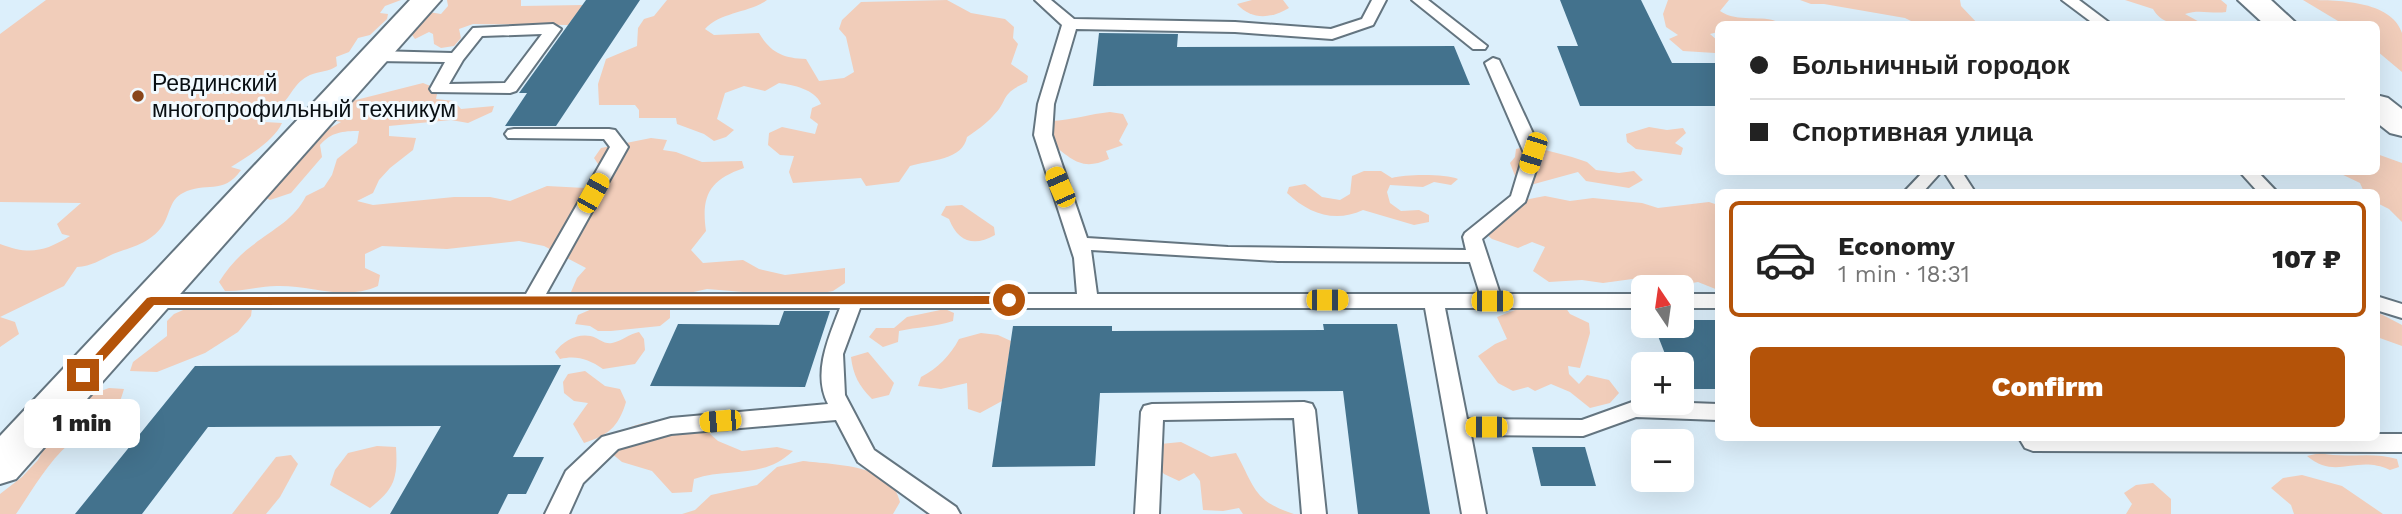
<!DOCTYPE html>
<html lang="en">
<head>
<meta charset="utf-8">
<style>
  :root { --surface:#fff; --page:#f2f2f2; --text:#222; --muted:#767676; --line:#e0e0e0; --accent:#b45309 }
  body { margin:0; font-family:"Work Sans",sans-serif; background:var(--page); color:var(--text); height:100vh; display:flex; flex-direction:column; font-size:26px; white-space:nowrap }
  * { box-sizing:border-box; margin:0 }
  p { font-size:23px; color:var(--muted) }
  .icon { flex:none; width:38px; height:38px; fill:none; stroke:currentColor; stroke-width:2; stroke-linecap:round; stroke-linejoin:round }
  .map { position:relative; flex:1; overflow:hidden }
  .panel { position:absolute; left:1715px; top:189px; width:665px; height:252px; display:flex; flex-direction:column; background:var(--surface); border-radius:10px; box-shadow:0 7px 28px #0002 }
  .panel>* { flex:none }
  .hud { position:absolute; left:1715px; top:21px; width:665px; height:154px; border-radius:10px; box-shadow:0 7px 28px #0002; display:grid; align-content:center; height:154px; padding:0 35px; background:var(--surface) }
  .needle { width:46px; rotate:347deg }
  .fabs { position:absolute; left:1631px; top:275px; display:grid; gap:14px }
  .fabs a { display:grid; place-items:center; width:63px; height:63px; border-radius:10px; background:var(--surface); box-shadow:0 7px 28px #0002; font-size:35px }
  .end { position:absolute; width:32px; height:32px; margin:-16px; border:9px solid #b45309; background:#fff; box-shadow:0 0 0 4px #fff }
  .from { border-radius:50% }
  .bubble { position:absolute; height:49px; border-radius:10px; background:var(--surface); box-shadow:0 7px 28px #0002; font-size:23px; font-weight:800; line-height:49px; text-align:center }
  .car { position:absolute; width:21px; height:42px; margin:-21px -10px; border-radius:9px; box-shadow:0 0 5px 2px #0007; background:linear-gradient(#f5c518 24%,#345 0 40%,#f5c518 0 76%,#345 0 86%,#f5c518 0) }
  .hud b { display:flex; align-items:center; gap:24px; height:66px; font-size:26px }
  .hud b+b { border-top:2px solid var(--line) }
  .hud i { width:18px; height:18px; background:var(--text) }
  ul { padding:12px 0 0; list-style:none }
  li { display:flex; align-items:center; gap:21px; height:116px; margin:0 14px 10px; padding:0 21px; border:4px solid var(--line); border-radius:10px }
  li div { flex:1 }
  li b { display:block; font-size:26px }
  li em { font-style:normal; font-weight:800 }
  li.active { border-color:var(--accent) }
  li>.icon { width:63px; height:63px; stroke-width:1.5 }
  .button { display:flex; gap:14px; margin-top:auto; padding:14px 35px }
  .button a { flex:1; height:80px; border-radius:10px; background:var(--accent); color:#fff; font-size:28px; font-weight:800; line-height:80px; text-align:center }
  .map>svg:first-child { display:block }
  .green { fill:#f1cdba }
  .building { fill:#43728d }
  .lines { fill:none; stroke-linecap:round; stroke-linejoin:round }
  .lane-casing { stroke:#647580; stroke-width:4 }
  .street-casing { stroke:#647580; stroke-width:4 }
  .secondary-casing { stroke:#647580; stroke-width:4 }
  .lane { fill:#fff; fill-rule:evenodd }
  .street { fill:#fff; fill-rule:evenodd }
  .secondary { fill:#fff; fill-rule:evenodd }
  .route { fill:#b45309 }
  .poi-dot { fill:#89451a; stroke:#f2faff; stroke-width:2.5 }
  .labels { text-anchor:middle; stroke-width:6; stroke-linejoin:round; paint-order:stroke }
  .poi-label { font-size:23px; fill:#080e12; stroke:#f2faff; text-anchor:start }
</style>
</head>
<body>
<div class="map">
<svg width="2402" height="514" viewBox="0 0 2402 514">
  <rect width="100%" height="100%" fill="#dceffb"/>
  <g class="green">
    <path d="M 46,0 L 401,0 L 385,6 L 380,13 L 388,14 L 387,19 L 370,35 L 358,38 L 349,52 L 336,57 L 337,66 C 328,72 320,71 310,75 C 294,83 293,93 284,102 C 276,109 269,112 265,122 L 282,123 C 275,140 247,157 231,167 L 241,170 C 223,196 205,181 183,193 C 170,199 170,214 163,225 C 150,244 131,247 113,254 C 100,260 92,266 77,267 L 64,286 L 0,317 L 15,322 L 19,334 L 0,347 L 0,244 C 29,255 44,252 70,236 L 62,234 L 57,224 L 81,203 L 0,202 L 0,34 Z"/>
    <path d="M 447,0 L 521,0 L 521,6 L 583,5 L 568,25 L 473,24 L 459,29 L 461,38 L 454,46 L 441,48 L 434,44 L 433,34 L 429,32 L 415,39 L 410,32 L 413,25 L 425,21 L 429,12 L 441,14 L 448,6 Z"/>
    <path d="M 667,0 L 767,0 C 749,13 720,12 705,29 L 714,35 L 759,33 C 771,53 783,58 806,59 L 819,81 L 844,78 L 854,72 L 846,37 L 839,29 L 842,20 L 861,2 L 947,0 L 971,13 L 1005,19 L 1014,27 L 1013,38 L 1018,44 L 1011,64 L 1028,76 L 1027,82 C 998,95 1010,99 993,116 C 986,124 976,131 967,137 C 963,160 930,160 910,166 L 899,182 L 866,186 L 861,178 L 793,183 L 789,172 L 794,156 L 780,155 L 768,145 L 769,133 L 782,127 L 815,134 L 818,124 L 810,118 L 812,108 L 821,104 C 815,89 793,85 779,83 L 765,91 L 744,86 L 725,93 L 717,119 L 734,130 L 726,137 L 714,141 L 704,134 L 677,124 L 676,118 L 639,118 L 639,110 L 635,105 L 599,105 L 598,84 L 606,59 L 637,46 L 638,28 L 644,19 L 654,16 Z"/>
    <path d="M 1252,0 L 1283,0 L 1289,8 C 1271,19 1251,20 1237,4 Z"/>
    <path d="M 1668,0 L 1729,0 L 1720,11 C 1739,24 1763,13 1783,24 L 1718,24 L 1718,32 L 1710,34 L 1718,41 L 1718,51 L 1715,53 L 1683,51 L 1669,39 L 1678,35 L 1666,27 L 1663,14 Z"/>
    <path d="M 1800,0 L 1960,0 L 1961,6 L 1978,24 L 1917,24 L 1905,18 L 1824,4 L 1811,4 Z"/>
    <path d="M 2125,0 L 2221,0 L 2227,5 L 2226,12 C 2211,14 2199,9 2185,14 L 2203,24 C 2184,25 2163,27 2153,9 Z"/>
    <path d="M 2303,0 C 2337,0 2391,0 2402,33 C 2402,44 2402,60 2402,72 L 2377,51 L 2376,24 L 2343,24 Z"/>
    <path d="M 423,83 L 438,89 L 436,99 L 454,101 L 461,109 L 494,106 L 492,112 L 468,123 L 451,120 L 389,126 L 389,136 L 416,138 L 413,150 L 390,168 L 379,180 L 373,193 L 357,201 L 373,205 L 454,197 L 490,197 L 510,201 L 547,186 L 585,188 L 604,173 L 594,158 L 601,148 L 651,138 L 667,140 L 663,150 L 676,152 L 702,162 L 742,161 L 744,168 C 709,180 701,196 706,231 L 691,250 L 703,263 L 743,260 L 759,269 L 785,275 L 845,268 L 845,283 L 833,291 L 801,297 L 707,289 L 680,295 L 590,301 L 571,292 L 577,278 L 586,268 L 544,246 L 519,241 L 447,249 L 382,246 L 365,254 L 365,268 L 380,275 L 378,286 C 344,301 314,286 280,286 C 262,285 244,292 225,291 L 219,282 C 228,268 239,255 253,245 C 273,229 294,220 306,196 L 324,187 L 332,175 L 337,159 L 357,143 L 359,131 C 343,131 331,132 320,145 L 322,157 L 291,193 L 270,200 L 261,195 L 314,137 L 341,122 L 319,117 L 344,103 Z"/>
    <path d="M 1110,112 L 1123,114 L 1128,124 L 1119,141 L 1123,145 L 1106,151 L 1109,159 C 1080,172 1072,158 1050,143 L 1051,121 C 1072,120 1090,114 1110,112 Z"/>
    <path d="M 1649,127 L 1667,130 L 1683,128 L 1686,133 L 1675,143 L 1683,148 L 1681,155 L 1636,149 L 1627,142 L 1626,134 Z"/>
    <path d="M 1530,146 L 1572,157 L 1587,162 L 1596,170 L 1619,173 L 1634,171 L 1643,180 L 1629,188 L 1586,181 L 1578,172 L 1523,187 L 1514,182 L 1515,176 L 1510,163 L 1515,157 L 1516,149 Z"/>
    <path d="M 2377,154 L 2402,163 L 2402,222 L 2389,209 L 2377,203 L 2376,192 L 2364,192 L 2360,183 L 2337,172 L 2376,172 Z"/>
    <path d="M 1364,171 L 1381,171 L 1392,178 C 1406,174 1446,174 1458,179 L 1451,185 L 1434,182 L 1423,187 L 1390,185 L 1387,192 L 1390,203 L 1401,211 L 1419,210 L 1429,215 L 1429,222 L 1414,225 L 1363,210 C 1335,223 1309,214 1287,193 L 1289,187 L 1305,184 L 1322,197 L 1340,200 L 1350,194 L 1352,176 Z"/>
    <path d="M 1545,196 L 1570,201 L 1593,198 L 1642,203 L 1658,208 L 1709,202 L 1718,205 L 1718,290 L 1698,282 L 1680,285 L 1647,277 L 1603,283 L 1582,280 L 1549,282 L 1533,271 L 1545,247 L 1532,242 L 1518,248 L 1492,239 L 1481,230 L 1479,222 C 1498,206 1521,200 1545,196 Z"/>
    <path d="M 962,205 L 994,227 L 995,235 C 974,247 958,242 949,219 L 941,215 L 946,206 Z"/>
    <path d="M 206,300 L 252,308 L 251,316 L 238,332 L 205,353 L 157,372 L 130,371 L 133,362 L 167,336 L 167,321 L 174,314 Z"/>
    <path d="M 1524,301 L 1561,301 L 1570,314 L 1589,323 L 1590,333 L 1580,368 L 1568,366 L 1569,374 L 1579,384 L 1587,375 L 1609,380 L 1619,393 L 1610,403 L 1590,408 L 1570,392 L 1551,384 L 1535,391 L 1528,387 L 1513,391 L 1498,383 L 1478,356 L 1495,344 L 1507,339 L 1497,317 L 1515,310 Z"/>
    <path d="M 616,304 L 662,305 L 670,309 L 670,318 L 660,326 L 611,331 L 598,331 L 590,326 L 575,324 L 578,315 L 594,308 Z"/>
    <path d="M 945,309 L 954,313 L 953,321 C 935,327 917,327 899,331 L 898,342 L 883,347 L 869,337 L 876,328 L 894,328 L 907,317 Z"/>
    <path d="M 2377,312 L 2402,325 L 2402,346 L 2377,337 Z"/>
    <path d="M 639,332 L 644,339 L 645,350 L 635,364 L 603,369 C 589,359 576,355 560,359 L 555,352 C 564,340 581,331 596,338 C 602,341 605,344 612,343 C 622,341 629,334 639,332 Z"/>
    <path d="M 981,333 L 998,335 L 1011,341 L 1002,401 L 980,413 L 968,409 L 967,383 L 941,389 L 918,386 L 921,377 C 938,368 950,356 959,339 Z"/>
    <path d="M 868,352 L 894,383 L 889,395 L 872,399 C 859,386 853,375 851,357 Z"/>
    <path d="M 585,371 L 605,386 L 620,389 L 626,402 C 618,428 608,435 584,443 L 573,424 L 588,403 L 574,401 L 564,393 L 563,382 L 568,374 Z"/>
    <path d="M 109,388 L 124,389 C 113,429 95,422 69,444 C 47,463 32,491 16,514 L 0,514 L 0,494 L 22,477 L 38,460 L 56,424 L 87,396 Z"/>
    <path d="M 666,419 L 698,423 L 718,441 L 742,451 L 777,447 L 793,451 C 762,480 730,467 694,479 L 692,492 L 672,493 L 652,471 L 622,462 L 605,448 C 621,426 640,423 666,419 Z"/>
    <path d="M 1181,442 L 1211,457 L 1236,453 C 1255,487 1253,501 1294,514 L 1243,514 L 1239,508 L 1223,511 L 1203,510 L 1200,481 L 1194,473 L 1179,481 L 1164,474 L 1150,458 L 1160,444 Z"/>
    <path d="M 377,446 L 396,447 C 398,479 394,489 370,508 L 330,485 L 335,470 L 348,453 Z"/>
    <path d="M 2320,453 C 2346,459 2372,451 2397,459 L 2399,467 L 2390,470 C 2355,454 2337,481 2307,456 Z"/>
    <path d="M 291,455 L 298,464 L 280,497 L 266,514 L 232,514 L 276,457 Z"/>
    <path d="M 803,461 C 835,465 892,464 900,502 L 893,514 L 682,514 L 695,510 L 711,495 L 757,485 L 777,467 Z"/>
    <path d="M 2302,475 L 2342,486 L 2383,514 L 2294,514 L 2291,505 L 2271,488 L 2283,478 Z"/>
    <path d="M 2153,483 L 2171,499 L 2171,514 L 2126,514 L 2132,504 L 2124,493 L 2136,485 Z"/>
  </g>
  <g class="building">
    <path d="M 586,0 L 640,0 L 556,126 L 505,126 L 527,93 L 519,93 Z"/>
    <path d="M 1560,0 L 1641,0 L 1672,63 L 1718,63 L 1718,106 L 1580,106 L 1557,46 L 1578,46 Z"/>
    <path d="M 1099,33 L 1178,34 L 1177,47 L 1454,46 L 1470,85 L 1093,86 Z"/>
    <path d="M 784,311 L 830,311 L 805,387 L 650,386 L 678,324 L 779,325 Z"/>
    <path d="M 1682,320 L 1718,320 L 1718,389 L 1682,389 L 1682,364 L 1669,364 L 1654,326 L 1682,326 Z"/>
    <path d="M 1323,324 L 1397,324 L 1430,514 L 1358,514 L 1343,391 L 1100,393 L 1095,466 L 992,467 L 1013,326 L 1112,326 L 1112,331 L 1324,330 Z"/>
    <path d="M 561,365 L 513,457 L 544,457 L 526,494 L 508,494 L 498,514 L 390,514 L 441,426 L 208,427 L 142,514 L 75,514 L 195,366 Z"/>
    <path d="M 1532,447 L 1585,447 L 1596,486 L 1541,486 Z"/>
  </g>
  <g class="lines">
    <defs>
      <g id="lane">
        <path d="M 1035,0 L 1051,0 L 1074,19 L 1235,22 L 1331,29 L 1362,19 L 1372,0 L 1386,0 L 1373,25 L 1332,39 L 1235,32 L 1076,29 L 1054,104 L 1052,135 L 1087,238 L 1228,247 L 1466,250 L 1463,237 L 1465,233 L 1511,196 L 1524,153 L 1485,63 L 1493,58 L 1499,60 L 1542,153 L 1525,202 L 1482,239 L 1500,294 L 1643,294 L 1643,308 L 1445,308 L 1467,419 L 1582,420 L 1635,401 L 1718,404 L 1718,420 L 1636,417 L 1583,436 L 1471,435 L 1486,514 L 1462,514 L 1425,308 L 860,308 L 843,354 L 845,395 L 874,450 L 956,507 L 960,514 L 930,514 L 858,462 L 836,420 L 671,434 L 618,449 L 583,483 L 569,514 L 545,514 L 566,471 L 602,437 L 671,418 L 828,404 C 812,373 829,337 840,308 L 151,308 L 144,306 L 141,301 L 144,296 L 151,294 L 526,294 L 610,147 L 604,139 L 508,138 L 505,134 L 508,130 L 514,129 L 609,129 L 615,130 L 628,147 L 546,294 L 1077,294 L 1074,258 L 1034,135 L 1038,104 L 1062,25 ZM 1091,250 L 1278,261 L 1470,262 L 1480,294 L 1097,294 Z"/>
        <path d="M 1412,0 L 1428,0 L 1487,46 L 1485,49 L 1473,49 Z"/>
        <path d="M 2062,0 L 2079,0 L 2111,24 L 2094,24 Z"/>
        <path d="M 553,24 L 561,29 L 516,91 L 510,93 L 432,92 L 430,89 L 445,62 L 375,61 L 367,56 L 375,51 L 452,53 L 473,28 ZM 542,34 L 505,83 L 449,84 L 463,60 L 482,36 Z"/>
        <path d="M 1923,172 L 1941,172 L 1923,192 L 1904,192 Z"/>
        <path d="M 1944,172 L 1962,172 L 1975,192 L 1957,192 Z"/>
        <path d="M 2240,172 L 2258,172 L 2277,192 L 2258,192 Z"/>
        <rect x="1682" y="294" width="36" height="14"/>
        <path d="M 2376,296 L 2402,304 L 2402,318 L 2376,310 Z"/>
        <path d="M 1304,402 L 1312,404 L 1315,410 L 1326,514 L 1302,514 L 1294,418 L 1163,420 L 1159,514 L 1135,514 L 1141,412 L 1144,406 L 1152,404 Z"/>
        <path d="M 2376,434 L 2402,434 L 2402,452 L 2033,451 L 2025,448 L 2019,438 L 2376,438 Z"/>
      </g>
      <path id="street" d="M 410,0 L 441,0 L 16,479 L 0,484 L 0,436 Z"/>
      <g id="secondary">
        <path d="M 2238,0 L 2271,0 L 2297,24 L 2264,24 Z"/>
        <path d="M 2376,95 L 2388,98 L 2402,109 L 2402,136 L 2390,133 L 2376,122 Z"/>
      </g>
    </defs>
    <use href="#lane" class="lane-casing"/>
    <use href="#street" class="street-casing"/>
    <use href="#secondary" class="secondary-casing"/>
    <use href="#lane" class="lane"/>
    <use href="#street" class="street"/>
    <use href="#secondary" class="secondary"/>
  </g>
  <path class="route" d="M 1009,296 L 1015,300 L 1009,304 L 154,305 L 87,379 L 79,379 L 77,375 L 147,298 L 151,297 Z"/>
  <circle class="poi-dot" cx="138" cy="96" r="7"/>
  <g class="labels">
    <g class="poi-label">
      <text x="152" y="91">Ревдинский<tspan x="152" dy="26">многопрофильный техникум</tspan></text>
    </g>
  </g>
</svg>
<div class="fabs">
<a><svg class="needle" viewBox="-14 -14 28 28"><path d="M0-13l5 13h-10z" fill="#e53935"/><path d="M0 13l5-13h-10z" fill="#767676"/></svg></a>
<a>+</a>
<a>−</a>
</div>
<i class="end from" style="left:1009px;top:300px"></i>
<i class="end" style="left:83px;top:375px"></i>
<div class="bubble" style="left:24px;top:399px;width:116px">1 min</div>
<i class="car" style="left:1533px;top:153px;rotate:198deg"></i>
<i class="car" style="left:1060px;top:187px;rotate:336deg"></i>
<i class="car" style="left:593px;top:193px;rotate:29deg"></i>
<i class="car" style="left:1327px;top:300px;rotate:90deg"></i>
<i class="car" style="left:1492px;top:301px;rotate:90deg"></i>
<i class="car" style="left:720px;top:421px;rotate:265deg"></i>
<i class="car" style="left:1486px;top:427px;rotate:270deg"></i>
<div class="hud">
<b><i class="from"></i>Больничный городок</b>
<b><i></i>Спортивная улица</b>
</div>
<section class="panel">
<ul>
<li class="active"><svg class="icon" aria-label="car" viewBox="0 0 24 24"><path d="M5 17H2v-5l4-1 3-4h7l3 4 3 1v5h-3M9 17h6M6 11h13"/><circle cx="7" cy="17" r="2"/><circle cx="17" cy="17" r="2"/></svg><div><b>Economy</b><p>1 min · 18:31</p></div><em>107 ₽</em></li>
</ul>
<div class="button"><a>Confirm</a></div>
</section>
</div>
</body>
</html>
